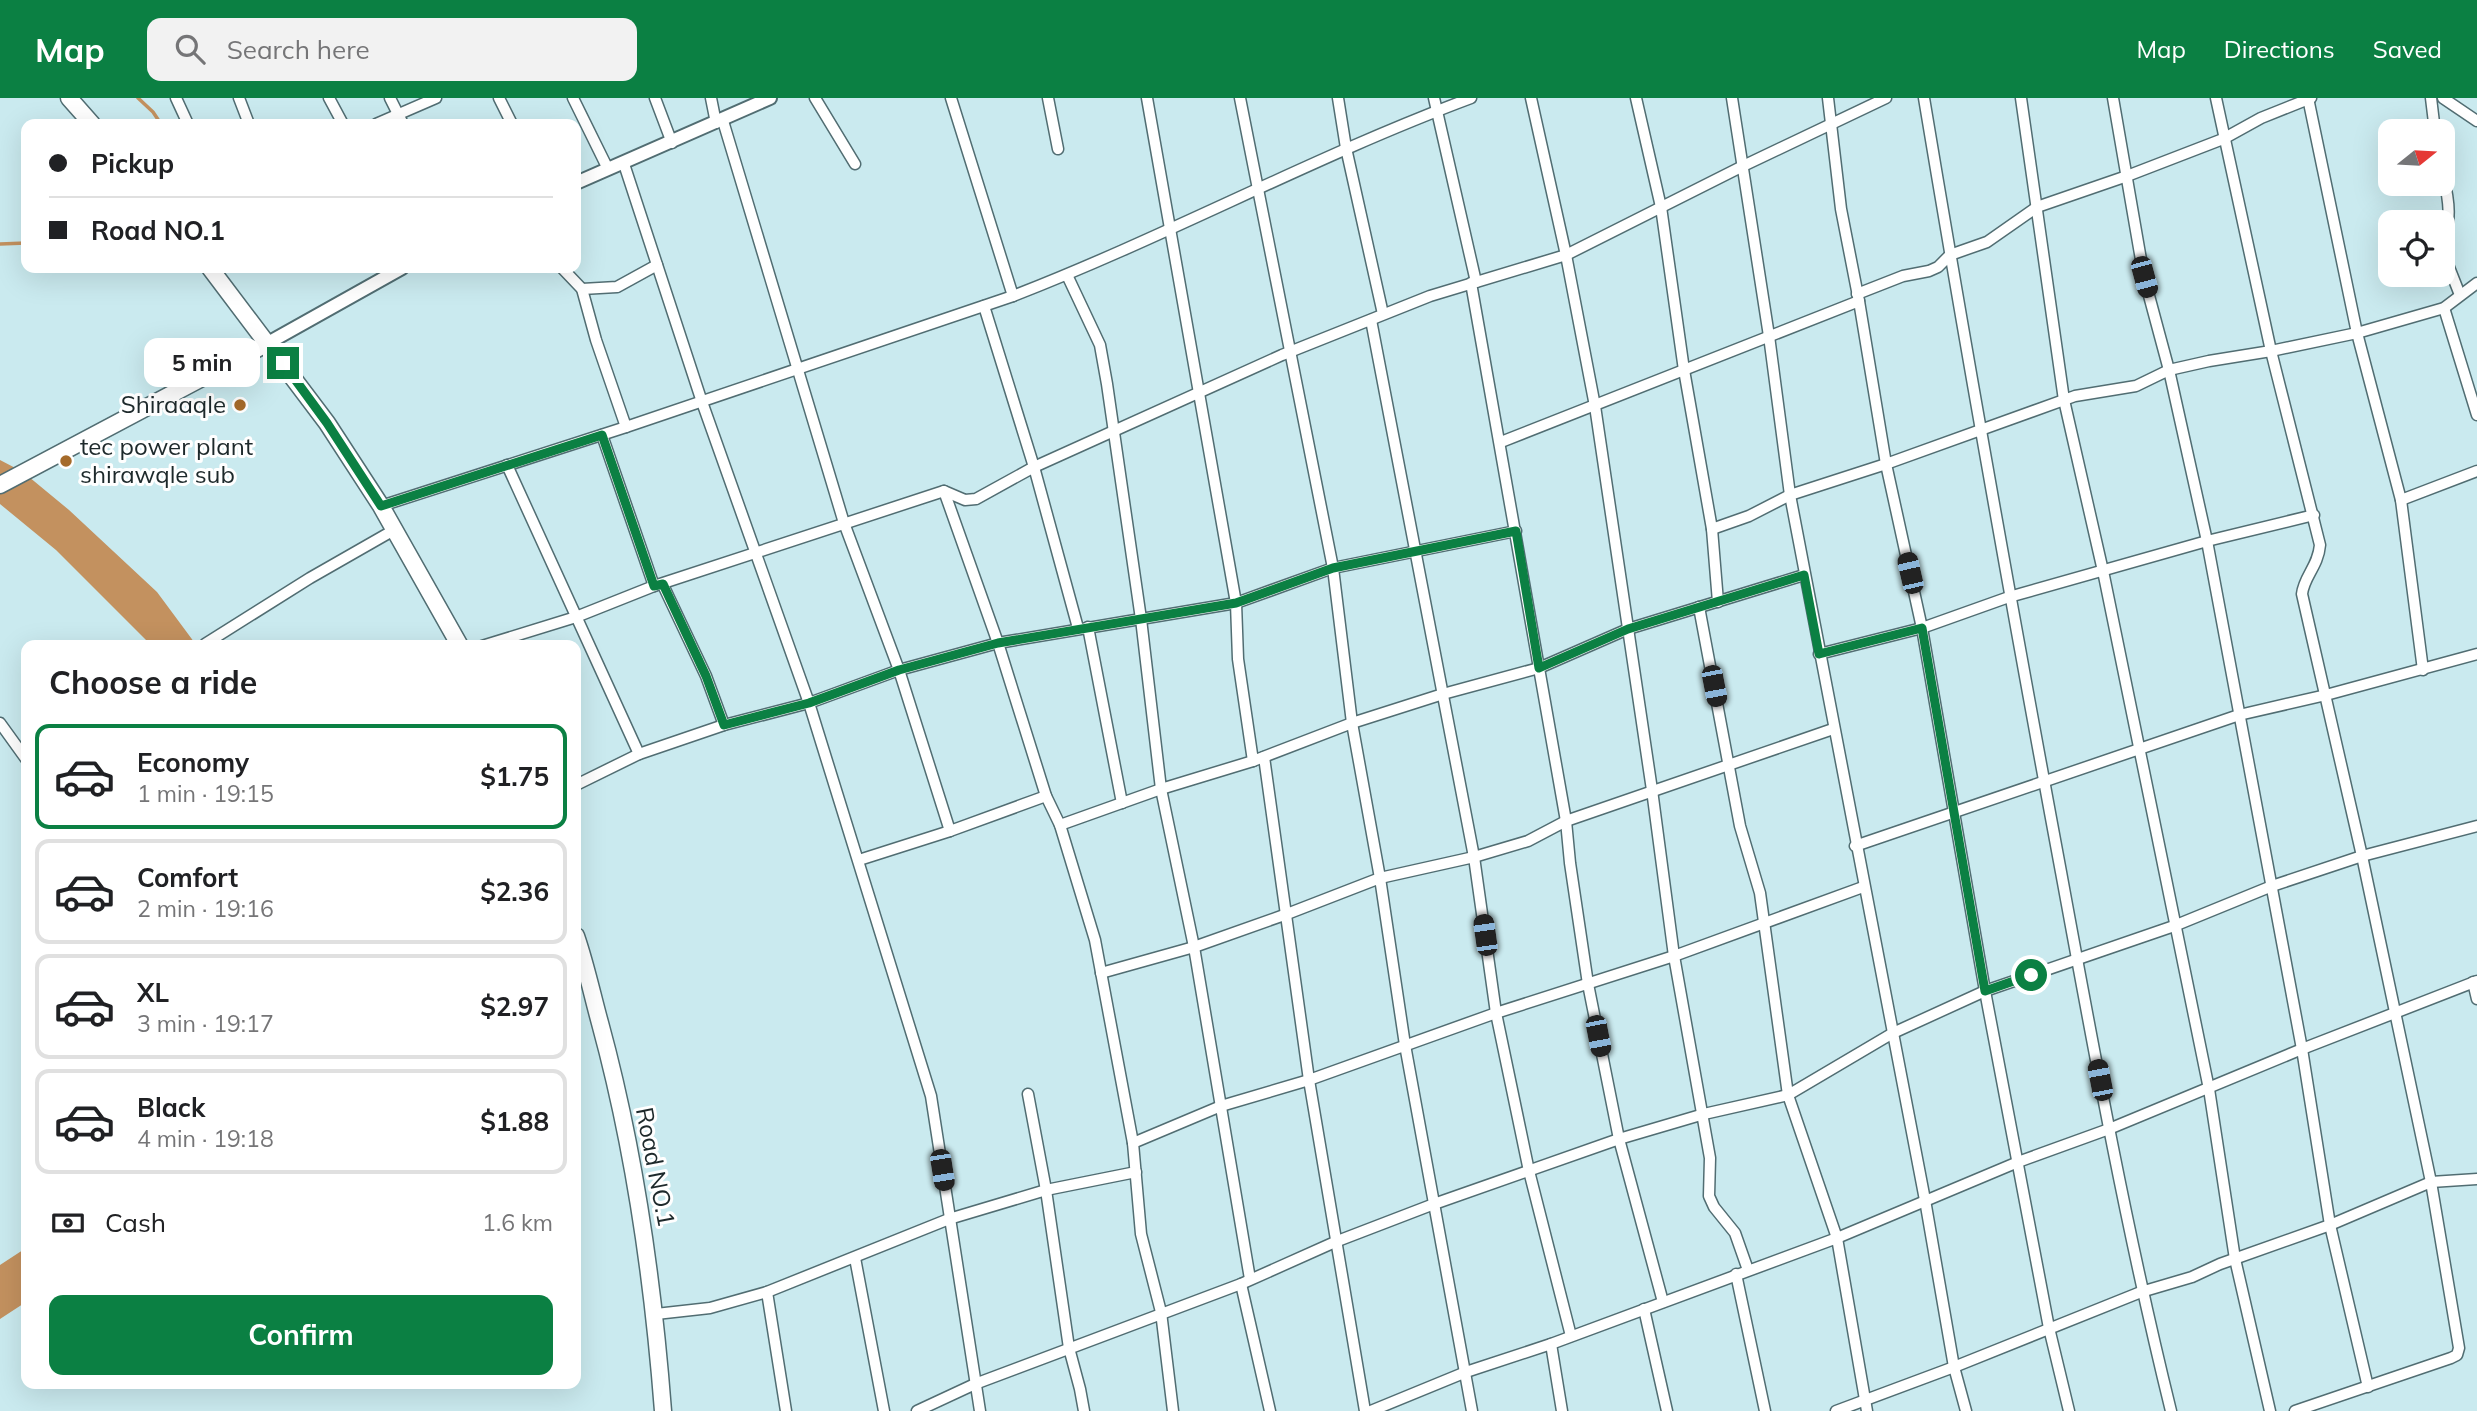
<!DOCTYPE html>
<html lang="en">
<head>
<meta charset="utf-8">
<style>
  :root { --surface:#fff; --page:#f2f2f2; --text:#202124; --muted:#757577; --line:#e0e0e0; --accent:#0b8043 }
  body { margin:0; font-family:Mulish,sans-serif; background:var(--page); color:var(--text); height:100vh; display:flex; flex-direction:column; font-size:26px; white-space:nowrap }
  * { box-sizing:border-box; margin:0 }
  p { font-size:23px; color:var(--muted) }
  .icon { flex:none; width:38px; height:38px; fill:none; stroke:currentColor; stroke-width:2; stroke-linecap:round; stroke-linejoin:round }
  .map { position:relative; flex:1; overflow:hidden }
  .panel { position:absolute; left:21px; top:542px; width:560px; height:749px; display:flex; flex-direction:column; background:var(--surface); border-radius:14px; box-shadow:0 7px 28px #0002 }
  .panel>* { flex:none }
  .hud { position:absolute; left:21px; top:21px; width:560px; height:154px; border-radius:14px; box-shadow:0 7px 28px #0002; display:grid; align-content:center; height:154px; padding:0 28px; background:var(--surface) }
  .needle { width:46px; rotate:72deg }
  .fabs { position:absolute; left:2378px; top:21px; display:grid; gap:14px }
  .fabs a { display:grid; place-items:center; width:77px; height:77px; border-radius:14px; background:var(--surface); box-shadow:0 7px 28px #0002; font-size:35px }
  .end { position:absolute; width:32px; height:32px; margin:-16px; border:9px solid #0b8043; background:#fff; box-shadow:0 0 0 4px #fff }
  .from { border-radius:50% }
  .bubble { position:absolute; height:49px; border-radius:14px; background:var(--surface); box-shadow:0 7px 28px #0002; font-size:23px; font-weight:700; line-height:49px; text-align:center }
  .car { position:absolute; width:21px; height:42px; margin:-21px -10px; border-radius:9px; box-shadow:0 0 5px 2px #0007; background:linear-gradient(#222 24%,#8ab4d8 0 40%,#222 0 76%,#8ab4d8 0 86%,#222 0) }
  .hud b { display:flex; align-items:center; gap:24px; height:66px; font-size:26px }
  .hud b+b { border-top:2px solid var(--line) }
  .hud i { width:18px; height:18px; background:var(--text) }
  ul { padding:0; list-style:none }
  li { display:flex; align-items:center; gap:21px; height:105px; margin:0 14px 10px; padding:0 14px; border:4px solid var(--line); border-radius:14px }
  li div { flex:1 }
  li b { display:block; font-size:26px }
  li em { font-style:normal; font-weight:700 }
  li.selected { border-color:var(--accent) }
  li>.icon { width:63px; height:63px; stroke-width:1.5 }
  h2 { padding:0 28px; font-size:32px; line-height:84px }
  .pay { display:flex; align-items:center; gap:18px; height:77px; padding:0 28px; font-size:26px }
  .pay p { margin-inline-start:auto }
  .button { display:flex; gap:14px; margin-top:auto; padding:14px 28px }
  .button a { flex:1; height:80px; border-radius:14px; background:var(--accent); color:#fff; font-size:28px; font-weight:700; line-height:80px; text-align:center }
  header { display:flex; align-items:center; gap:42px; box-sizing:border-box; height:98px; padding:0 35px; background:var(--accent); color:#fff }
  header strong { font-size:33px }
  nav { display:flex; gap:38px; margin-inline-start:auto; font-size:24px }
  .search { width:490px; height:63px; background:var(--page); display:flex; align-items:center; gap:18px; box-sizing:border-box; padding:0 24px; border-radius:14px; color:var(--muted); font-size:26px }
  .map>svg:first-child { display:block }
  .water { fill:#c3915f }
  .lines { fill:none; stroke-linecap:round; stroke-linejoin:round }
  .stream { stroke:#c3915f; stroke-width:3.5 }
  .minor-casing { stroke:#516d72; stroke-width:13 }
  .tertiary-casing { stroke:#516d72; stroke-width:16 }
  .trunk-casing { stroke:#516d72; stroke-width:19 }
  .minor { stroke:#fff; stroke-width:10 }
  .tertiary { stroke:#fff; stroke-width:12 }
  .trunk { stroke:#fff; stroke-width:16 }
  .route { stroke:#0b8043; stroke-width:9 }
  .poi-dot { fill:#a56b2b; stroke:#fff; stroke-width:2.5 }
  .labels { text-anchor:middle; stroke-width:6; stroke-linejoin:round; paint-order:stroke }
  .poi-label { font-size:24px; fill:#1d292b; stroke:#fff; text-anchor:end }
  .street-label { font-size:24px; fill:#1d292b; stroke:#fff }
</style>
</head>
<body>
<header>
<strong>Map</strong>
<div class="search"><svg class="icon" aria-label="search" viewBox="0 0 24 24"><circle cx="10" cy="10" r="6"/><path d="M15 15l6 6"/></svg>Search here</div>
<nav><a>Map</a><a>Directions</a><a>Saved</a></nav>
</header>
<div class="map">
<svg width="2477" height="1313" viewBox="0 0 2477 1313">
  <rect width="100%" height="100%" fill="#caeaef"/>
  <g class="water">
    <path d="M 0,362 L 23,374 L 69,412 L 157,494 L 197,548 L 152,548 L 56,452 L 0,406 Z"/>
    <path d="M 26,1150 L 26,1204 L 0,1221 L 0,1167 Z"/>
  </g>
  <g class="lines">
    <g class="stream">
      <path d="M 138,0 L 153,14 L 161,26"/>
      <path d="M 0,146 L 26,145"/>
    </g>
    <defs>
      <g id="minor">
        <path d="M 176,0 L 188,26"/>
        <path d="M 239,0 L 249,26"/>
        <path d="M 329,0 L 343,26"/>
        <path d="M 390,0 L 403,26"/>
        <path d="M 499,0 L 512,26"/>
        <path d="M 573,0 L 608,71"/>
        <path d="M 655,0 L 672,45"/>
        <path d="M 711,0 L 716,25"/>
        <path d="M 815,0 L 855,66"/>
        <path d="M 951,0 L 1013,198"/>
        <path d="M 1048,0 L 1058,51"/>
        <path d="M 1147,0 L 1236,505 L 1238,561 L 1253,663"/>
        <path d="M 1240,0 L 1333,470 L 1352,625 L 1380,780 L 1405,947 L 1472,1313"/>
        <path d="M 1338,0 L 1346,50 L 1383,216"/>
        <path d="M 1434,0 L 1476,184"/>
        <path d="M 1531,0 L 1566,157 L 1595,308 L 1652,692 L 1674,858 L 1710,1060 L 1709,1098 L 1714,1109 L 1735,1135 L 1748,1172"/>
        <path d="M 1636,0 L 1661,109 L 1684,272 L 1712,431 L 1718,504"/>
        <path d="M 1732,0 L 1769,238 L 1790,397 L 1925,1102 L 1954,1269 L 1966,1313"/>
        <path d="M 1828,0 L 1841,111 L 1859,203 L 1886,366 L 1922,530 L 1985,893 L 2049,1230 L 2069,1313"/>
        <path d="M 1924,0 C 1967,258 2013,516 2061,774 C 2094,954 2127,1135 2171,1313"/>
        <path d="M 2021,0 L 2064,302 L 2103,473 L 2209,991 L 2235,1161 L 2270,1313"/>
        <path d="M 2113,0 L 2144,179 L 2169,272 L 2207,443 L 2302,951 L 2330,1127 L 2368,1289"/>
        <path d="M 2216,0 L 2271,253 L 2320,447 C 2318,469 2304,478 2302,496 L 2362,758 L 2431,1084 L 2459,1250 L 2457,1257 L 2451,1260 L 2295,1313"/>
        <path d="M 2308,0 L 2357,235 L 2401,402 L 2423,572"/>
        <path d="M 2431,0 L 2435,33"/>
        <path d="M 2443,0 L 2477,23"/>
        <path d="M 723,23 L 844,425 L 899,572 L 950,733"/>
        <path d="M 376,26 L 436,0"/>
        <path d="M 624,66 L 702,304 L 809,605 L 931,998 L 980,1313"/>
        <path d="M 2443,77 C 2450,106 2451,121 2443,150"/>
        <path d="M 2443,154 L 2460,197"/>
        <path d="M 562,170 L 582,191 L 596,242 L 626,329"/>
        <path d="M 1067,177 L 1100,247 L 1107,286 L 1141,521 L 1161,691 L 1194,849 L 1250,1181"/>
        <path d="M 1471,185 L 1566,723 L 1570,765 L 1588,886 L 1619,1041 L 1663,1204"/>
        <path d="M 582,191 L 617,189 L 657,167"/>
        <path d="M 1857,196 L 1903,178 L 1929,173 L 1938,169 L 1950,157 L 1987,144 L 2037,109 L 2127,78 L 2223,41 L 2261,20 L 2311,0"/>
        <path d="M 984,208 L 1034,369 L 1078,530"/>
        <path d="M 2444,210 L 2477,317"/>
        <path d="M 1371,222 L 1474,759 L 1496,915 L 1529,1073 L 1571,1238"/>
        <path d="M 602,337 L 654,488"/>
        <path d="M 1501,344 L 1859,203"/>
        <path d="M 507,367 L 639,656"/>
        <path d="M 944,393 L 998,545 L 1046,698 L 1060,727 L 1095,842 L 1133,1045 L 1141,1136 L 1161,1214 L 1173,1313"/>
        <path d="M 2401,402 L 2477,373"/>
        <path d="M 381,408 L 626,329 L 1013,198 C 1168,138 1315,58 1471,0"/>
        <path d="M 1712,431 L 1749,418 L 1790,397 L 1886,366 L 2075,298 L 2136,288 L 2169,272 L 2209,263 L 2271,253 L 2357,235 L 2444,210 L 2477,185"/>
        <path d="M 663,487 L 706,578 L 724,627"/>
        <path d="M 1699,509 L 1740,728 L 1760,795 L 1788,997 L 1837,1140 L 1867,1313"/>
        <path d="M 1088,529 L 1122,705"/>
        <path d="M 205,546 L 310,480 L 394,432"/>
        <path d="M 482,548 L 576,519 L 654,488 L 944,393 L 965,402 L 976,401 L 1034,369 L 1282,257 L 1430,198 L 1566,157 L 1743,68 L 1886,0"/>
        <path d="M 1819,556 L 1922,530 L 2009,499 L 2207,443 L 2314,417"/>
        <path d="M 0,625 L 26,661"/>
        <path d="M 1264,659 L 1309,982 L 1365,1313"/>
        <path d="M 576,687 L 639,656 L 724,627 L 809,605 L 899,572 L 998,545 L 1236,505 L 1333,470 L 1516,433"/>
        <path d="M 1060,727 L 1161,691 L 1253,663 L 1352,625 L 1443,596 L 1539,570 L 1628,531 L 1804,477"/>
        <path d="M 1855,748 L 2239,617 L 2326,597 L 2477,556"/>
        <path d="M 859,762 L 950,733 L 1046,698"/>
        <path d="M 1101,875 L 1194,849 L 1287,816 L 1380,780 L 1474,759 L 1528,743 L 1566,723 L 1833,631"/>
        <path d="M 2473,884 L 2477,901"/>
        <path d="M 1028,996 L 1046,1092 L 1069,1250 L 1080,1291 L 1084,1313"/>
        <path d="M 1133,1045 L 1221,1008 L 1309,982 L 1496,915 L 1674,858 L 1863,789"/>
        <path d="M 855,1160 L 884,1313"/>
        <path d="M 1736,1176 L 1765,1313"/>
        <path d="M 1241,1186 L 1270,1313"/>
        <path d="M 767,1194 L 786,1313"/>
        <path d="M 1644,1211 L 1667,1313"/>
        <path d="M 656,1216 L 710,1210 L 767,1194 L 949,1121 L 1046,1092 L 1136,1074"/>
        <path d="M 1551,1246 L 1562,1313"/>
        <path d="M 917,1313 L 975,1286 L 1241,1186 L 1335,1144 L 1434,1106 L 1619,1041 L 1704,1016 L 1788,997 L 1893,935 L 1985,893 L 2174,828 L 2272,788 L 2362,758 L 2477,728"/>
        <path d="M 1371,1313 L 1466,1274 L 1551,1246 L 1837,1140 L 2018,1064 L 2109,1031 L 2302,951 L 2477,883"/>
        <path d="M 1836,1313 L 1954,1269 L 2141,1194 L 2192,1179 L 2220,1166 L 2330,1127 L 2431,1084 L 2477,1081"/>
      </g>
      <g id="tertiary">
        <path d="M 576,85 L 770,0"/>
        <path d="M 268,245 L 402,170"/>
      </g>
      <g id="trunk">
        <path d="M 69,0 L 92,26"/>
        <path d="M 210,170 L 327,325 L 381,408 L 460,548"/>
        <path d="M 0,387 L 268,245"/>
        <path d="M 576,838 C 586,867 592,896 600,925 C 635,1053 653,1182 663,1313"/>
      </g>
    </defs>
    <use href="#minor" class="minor-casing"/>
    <use href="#tertiary" class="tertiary-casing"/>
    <use href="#trunk" class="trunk-casing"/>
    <use href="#minor" class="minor"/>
    <use href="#tertiary" class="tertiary"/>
    <use href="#trunk" class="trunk"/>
  </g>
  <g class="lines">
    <path class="route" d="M 283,265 L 327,325 L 381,408 L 602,337 L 654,488 L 663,486 L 706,578 L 724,627 L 809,605 L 899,572 L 998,545 L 1236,505 L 1333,470 L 1516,433 L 1539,570 L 1628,531 L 1804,477 L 1819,556 L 1922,530 L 1985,893 L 2031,877"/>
  </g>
  <g class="poi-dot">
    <circle cx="240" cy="307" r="7"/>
    <circle cx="66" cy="363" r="7"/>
  </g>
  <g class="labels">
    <g class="poi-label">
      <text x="226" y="315">Shiraaqle</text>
      <text x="80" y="357" text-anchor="start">tec power plant<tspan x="80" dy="28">shirawqle sub</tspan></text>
    </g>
    <g class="street-label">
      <text transform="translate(655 1069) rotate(79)" y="8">Road NO.1</text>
    </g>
  </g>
</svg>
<div class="fabs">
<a><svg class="needle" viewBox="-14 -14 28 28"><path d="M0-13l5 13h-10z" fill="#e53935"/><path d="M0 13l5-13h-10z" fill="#757577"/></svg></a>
<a><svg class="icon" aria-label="locate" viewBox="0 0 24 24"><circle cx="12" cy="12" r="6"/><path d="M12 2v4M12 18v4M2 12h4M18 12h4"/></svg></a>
</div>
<i class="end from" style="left:2031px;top:877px"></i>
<i class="end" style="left:283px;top:265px"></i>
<div class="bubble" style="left:144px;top:240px;width:116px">5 min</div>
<i class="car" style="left:2144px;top:179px;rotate:165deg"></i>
<i class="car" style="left:1910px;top:475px;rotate:347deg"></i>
<i class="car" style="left:1714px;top:588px;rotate:169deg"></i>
<i class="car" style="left:1485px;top:837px;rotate:352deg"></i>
<i class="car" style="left:1598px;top:938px;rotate:169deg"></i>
<i class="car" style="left:2100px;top:982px;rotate:349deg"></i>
<i class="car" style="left:942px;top:1072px;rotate:171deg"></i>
<div class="hud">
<b><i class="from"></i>Pickup</b>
<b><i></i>Road NO.1</b>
</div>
<section class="panel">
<h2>Choose a ride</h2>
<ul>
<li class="selected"><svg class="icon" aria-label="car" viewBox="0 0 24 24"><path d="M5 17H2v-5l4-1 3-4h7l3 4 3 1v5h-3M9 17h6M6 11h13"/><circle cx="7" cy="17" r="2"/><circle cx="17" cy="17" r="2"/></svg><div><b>Economy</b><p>1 min · 19:15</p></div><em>$1.75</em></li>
<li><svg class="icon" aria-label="car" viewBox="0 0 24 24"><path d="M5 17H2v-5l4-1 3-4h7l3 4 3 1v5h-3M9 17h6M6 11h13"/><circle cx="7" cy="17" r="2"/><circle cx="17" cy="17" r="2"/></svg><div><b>Comfort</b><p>2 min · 19:16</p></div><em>$2.36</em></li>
<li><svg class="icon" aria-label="car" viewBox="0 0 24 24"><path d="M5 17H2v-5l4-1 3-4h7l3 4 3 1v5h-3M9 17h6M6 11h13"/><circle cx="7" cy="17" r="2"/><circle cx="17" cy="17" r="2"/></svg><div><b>XL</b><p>3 min · 19:17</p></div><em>$2.97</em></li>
<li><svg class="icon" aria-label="car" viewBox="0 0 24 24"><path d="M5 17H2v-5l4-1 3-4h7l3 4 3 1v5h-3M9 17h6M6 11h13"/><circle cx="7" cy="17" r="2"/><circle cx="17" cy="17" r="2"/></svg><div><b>Black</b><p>4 min · 19:18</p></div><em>$1.88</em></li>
</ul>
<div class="pay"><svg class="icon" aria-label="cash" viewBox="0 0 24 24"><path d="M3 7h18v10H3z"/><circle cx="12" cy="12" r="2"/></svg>Cash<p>1.6 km</p></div>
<div class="button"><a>Confirm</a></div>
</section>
</div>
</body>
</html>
